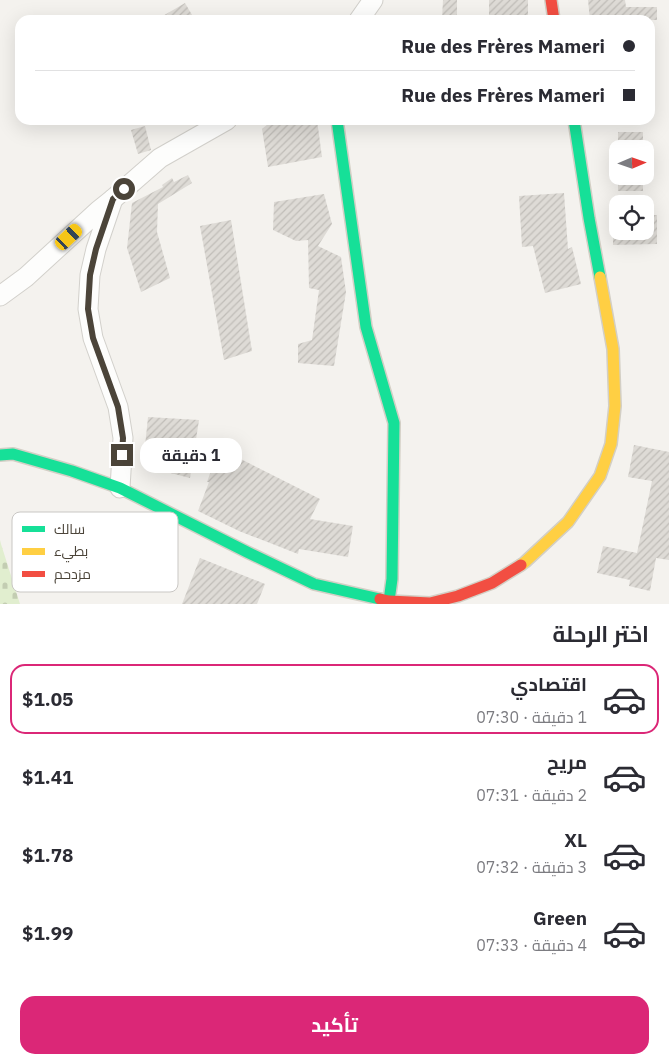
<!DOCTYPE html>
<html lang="ar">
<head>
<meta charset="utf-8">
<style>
  :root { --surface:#fff; --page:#f2f2f3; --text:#2b2b33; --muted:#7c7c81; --line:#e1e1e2; --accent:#db2777 }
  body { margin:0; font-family:"IBM Plex Sans",Cairo,sans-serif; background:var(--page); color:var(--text); direction:rtl; height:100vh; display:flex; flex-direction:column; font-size:19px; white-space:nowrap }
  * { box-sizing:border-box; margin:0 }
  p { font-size:16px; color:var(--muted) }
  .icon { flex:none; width:28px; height:28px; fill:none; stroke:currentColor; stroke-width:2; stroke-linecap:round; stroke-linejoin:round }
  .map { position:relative; height:604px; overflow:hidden; direction:ltr }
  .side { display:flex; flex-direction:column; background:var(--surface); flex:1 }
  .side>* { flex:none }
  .hud { position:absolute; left:15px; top:15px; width:640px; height:110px; border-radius:15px; box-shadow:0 5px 20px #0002; direction:rtl; display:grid; align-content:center; height:110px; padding:0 20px; background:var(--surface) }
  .needle { width:32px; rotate:88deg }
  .buttons { position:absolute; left:609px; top:140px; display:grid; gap:10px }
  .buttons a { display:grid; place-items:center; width:45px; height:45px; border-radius:10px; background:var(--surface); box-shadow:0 5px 20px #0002; font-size:25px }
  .end { position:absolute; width:22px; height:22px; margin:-11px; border:6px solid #4b4439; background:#fff; box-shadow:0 0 0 2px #fff }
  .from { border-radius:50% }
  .bubble { position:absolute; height:35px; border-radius:15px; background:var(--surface); box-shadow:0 5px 20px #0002; font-size:16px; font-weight:700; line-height:35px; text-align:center; direction:rtl }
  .car { position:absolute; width:15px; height:30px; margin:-15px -8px; border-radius:6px; box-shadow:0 0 4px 1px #0007; background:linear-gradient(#f5c518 24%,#345 0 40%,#f5c518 0 76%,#345 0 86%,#f5c518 0) }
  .hud b { display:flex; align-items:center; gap:18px; height:48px; font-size:19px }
  .hud b+b { border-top:1px solid var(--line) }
  .hud i { width:12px; height:12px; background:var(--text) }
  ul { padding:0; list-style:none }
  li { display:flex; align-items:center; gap:15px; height:70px; margin:0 10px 8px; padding:0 10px; border:2px solid transparent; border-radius:15px }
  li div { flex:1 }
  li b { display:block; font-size:19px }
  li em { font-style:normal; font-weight:700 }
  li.selected { border-color:var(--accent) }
  li>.icon { width:45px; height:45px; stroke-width:1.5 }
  h2 { padding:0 20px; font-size:22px; line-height:60px }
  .button { display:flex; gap:10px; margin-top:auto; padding:10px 20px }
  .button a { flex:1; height:58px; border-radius:15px; background:var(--accent); color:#fff; font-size:20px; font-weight:700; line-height:58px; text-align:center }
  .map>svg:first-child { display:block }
  .cemetery { fill:url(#cemetery-stones) }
  .building { fill:url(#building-hatch) }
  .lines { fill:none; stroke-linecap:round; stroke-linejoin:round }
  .street-casing { stroke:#d2d0cb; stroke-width:21 }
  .fast-casing { stroke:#d3cfc5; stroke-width:14 }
  .slow-casing { stroke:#d3cfc5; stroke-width:14 }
  .jam-casing { stroke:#d3cfc5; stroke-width:14 }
  .street { stroke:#fdfdfc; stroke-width:19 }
  .fast { stroke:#16e098; stroke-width:11 }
  .slow { stroke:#ffcf43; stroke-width:11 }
  .jam { stroke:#f24e42; stroke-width:11 }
  .route { stroke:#4b4439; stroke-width:6 }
  .key { fill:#fff; stroke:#c9c7c4; stroke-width:1 }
  .key-label { font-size:14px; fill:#4b4439 }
</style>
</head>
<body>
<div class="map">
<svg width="669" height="604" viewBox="0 0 669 604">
  <defs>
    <pattern id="cemetery-stones" width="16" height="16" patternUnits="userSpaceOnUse" patternTransform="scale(1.25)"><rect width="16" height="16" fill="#e1eecf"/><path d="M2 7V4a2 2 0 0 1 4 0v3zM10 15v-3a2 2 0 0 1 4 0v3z" fill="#c3cdb2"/></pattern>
    <pattern id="building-hatch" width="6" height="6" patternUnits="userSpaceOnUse" patternTransform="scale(1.25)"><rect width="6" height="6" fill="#dedbd6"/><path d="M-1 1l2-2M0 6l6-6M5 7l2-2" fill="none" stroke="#c0bdb8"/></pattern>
  </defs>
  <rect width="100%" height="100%" fill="#f4f2ee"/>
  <path class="cemetery" d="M 0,540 L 1,544 L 20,604 L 0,604 Z"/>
  <g class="building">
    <path d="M 443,0 L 457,0 L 457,20 L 442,19 Z"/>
    <rect x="489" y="0" width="39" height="20"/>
    <path d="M 588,0 L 625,0 L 626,7 L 657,7 L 657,20 L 590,20 Z"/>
    <path d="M 185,3 L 195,20 L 156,20 Z"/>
    <path d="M 273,120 L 317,120 L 322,157 L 268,167 L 262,129 Z"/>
    <path d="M 145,126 L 151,150 L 138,154 L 131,130 Z"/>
    <rect x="618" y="132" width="25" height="17"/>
    <path d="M 188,175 L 192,183 L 158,204 L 157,232 L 170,278 L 141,292 L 127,248 L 132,203 L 163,187 L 162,185 L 172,178 L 174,182 Z"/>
    <rect x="618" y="176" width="25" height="15"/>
    <path d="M 564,193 L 568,249 L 572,247 L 581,284 L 545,293 L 533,246 L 522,247 L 519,196 Z"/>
    <path d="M 324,194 L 332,224 L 318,246 L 341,257 L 346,292 L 334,366 L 298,363 L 298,344 L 312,340 L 319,290 L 309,288 L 308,240 L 296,241 L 273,230 L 274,202 Z"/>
    <path d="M 645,215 L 657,215 L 657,244 L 613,245 L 613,231 L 645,231 Z"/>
    <path d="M 231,220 L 252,351 L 224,360 L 200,226 Z"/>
    <path d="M 148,417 L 199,420 L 190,478 L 143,466 Z"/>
    <path d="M 634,445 L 669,452 L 669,560 L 656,558 L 650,591 L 629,586 L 630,580 L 597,573 L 603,546 L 637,553 L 652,481 L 628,477 Z"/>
    <path d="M 219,448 L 320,499 L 310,519 L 353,526 L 348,557 L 299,549 L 298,554 L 239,531 L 198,511 L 209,482 L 207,482 Z"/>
    <path d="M 200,558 L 265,584 L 257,604 L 182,604 Z"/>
  </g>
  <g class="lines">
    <defs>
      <g id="street">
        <path d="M 359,20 L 373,0"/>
        <path d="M 113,199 L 160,158 L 227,120"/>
        <path d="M 0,296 L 26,277 L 98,211 L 113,199 L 96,249 L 90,275 L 88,309 L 93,338 L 118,407 L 123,438 L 120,488"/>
      </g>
      <g id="fast">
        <path d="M 337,120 L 366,327 L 394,423 L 392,579 L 389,601"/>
        <path d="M 574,120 L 589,218 L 600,277"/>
        <path d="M 0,455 L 13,454 L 72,471 L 120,488 L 247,552 L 314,584 L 380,599"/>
      </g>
      <path id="slow" d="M 521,565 L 525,562 L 568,522 L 600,476 L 611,444 L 615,406 L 613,349 L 600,277"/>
      <g id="jam">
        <path d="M 551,0 L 554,20"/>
        <path d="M 380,599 L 389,601 L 430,603 L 458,596 L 492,583 L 521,565"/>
      </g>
    </defs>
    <use href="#street" class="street-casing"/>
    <use href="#fast" class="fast-casing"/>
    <use href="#slow" class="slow-casing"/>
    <use href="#jam" class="jam-casing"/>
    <use href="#street" class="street"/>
    <use href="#fast" class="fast"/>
    <use href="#slow" class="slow"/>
    <use href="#jam" class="jam"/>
  </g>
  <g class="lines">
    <path class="route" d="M 122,455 L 123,438 L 118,407 L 93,338 L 88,309 L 90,275 L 96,249 L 113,199 L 124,189"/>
  </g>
  <rect x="12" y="512" width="166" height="80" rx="8" class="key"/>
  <rect x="22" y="526" width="23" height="6" fill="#16e098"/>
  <rect x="22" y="548" width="23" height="7" fill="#ffcf43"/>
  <rect x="22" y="571" width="23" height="6" fill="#f24e42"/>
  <g class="key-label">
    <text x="54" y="534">سالك</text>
    <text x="54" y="556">بطيء</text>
    <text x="54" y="579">مزدحم</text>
  </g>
</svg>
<div class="buttons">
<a><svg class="needle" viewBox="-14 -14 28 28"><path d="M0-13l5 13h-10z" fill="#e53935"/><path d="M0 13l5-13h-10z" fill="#7c7c81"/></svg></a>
<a><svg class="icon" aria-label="locate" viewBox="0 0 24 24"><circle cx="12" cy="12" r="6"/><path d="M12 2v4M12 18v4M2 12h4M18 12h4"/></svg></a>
</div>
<i class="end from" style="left:124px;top:189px"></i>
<i class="end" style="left:122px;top:455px"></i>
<div class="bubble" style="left:140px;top:438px;width:102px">1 دقيقة</div>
<i class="car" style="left:69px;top:237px;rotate:47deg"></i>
<div class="hud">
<b><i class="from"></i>Rue des Frères Mameri</b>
<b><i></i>Rue des Frères Mameri</b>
</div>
</div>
<section class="side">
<h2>اختر الرحلة</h2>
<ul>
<li class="selected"><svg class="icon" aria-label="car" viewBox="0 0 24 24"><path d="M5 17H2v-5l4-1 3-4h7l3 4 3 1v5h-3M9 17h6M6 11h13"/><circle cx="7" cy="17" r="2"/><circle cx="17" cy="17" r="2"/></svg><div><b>اقتصادي</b><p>1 دقيقة · 07:30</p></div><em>$1.05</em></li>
<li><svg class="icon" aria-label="car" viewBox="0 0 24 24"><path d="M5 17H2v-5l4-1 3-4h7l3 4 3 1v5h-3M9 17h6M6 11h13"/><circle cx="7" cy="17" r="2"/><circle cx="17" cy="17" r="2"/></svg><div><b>مريح</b><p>2 دقيقة · 07:31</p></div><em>$1.41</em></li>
<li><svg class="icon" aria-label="car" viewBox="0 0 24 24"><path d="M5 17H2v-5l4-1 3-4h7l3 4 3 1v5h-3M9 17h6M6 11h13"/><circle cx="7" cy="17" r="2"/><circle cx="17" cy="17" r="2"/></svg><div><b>XL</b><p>3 دقيقة · 07:32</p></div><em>$1.78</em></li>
<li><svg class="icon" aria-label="car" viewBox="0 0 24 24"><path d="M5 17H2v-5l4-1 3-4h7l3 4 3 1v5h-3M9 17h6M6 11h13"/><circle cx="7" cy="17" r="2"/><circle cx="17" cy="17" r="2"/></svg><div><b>Green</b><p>4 دقيقة · 07:33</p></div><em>$1.99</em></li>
</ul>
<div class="button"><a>تأكيد</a></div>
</section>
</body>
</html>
